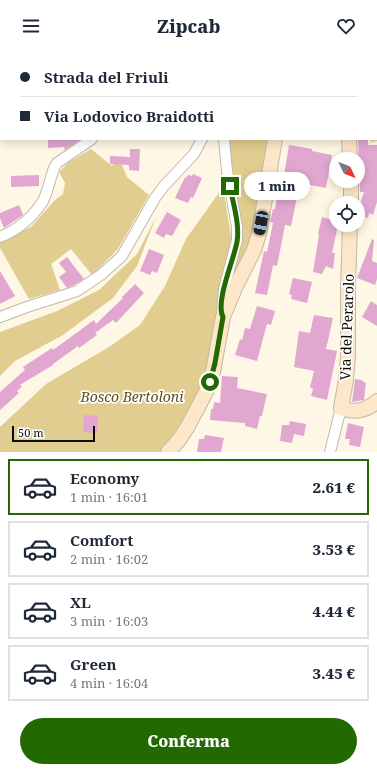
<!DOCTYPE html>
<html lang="it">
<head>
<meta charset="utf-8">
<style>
  :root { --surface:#fff; --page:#f6f6f7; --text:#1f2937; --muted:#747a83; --line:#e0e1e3; --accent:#226901 }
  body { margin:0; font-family:"Noto Serif",serif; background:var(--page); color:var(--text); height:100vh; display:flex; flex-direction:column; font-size:15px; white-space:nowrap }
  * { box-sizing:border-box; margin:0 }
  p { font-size:13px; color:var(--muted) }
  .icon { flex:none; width:22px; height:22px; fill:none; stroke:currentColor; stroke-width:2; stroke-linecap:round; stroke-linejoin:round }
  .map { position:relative; height:400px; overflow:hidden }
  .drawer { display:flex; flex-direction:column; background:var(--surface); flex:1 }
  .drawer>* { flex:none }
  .hud { position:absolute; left:0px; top:0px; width:377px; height:88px; box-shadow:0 2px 10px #0003; display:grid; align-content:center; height:88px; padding:0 20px; background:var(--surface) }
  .needle { width:26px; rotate:133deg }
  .buttons { position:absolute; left:329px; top:100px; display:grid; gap:8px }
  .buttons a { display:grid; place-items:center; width:36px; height:36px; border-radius:50%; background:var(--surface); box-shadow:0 2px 10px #0003; font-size:20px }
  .scale { position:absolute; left:12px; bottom:10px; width:83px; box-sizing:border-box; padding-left:4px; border:2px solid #0d0b06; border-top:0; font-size:11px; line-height:14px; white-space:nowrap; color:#0d0b06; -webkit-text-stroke:3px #fff; paint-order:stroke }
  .end { position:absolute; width:18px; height:18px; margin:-9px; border:5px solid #226901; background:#fff; box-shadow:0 0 0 2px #fff }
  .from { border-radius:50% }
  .bubble { position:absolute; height:28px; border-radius:14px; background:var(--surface); box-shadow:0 2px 10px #0003; font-size:13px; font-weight:800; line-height:28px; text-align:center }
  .car { position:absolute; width:12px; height:24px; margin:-12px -6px; border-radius:5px; box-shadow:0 0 3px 1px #0007; background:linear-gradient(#222 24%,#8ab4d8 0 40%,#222 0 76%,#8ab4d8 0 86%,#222 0) }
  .hud b { display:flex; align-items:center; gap:14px; height:38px; font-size:15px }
  .hud b+b { border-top:1px solid var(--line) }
  .hud i { width:10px; height:10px; background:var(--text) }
  ul { padding:7px 0 0; list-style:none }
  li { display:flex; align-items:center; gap:12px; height:56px; margin:0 8px 6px; padding:0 12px; border:2px solid var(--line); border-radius:0px }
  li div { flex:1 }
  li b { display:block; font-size:15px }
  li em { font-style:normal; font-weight:800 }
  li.current { border-color:var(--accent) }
  li>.icon { width:36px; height:36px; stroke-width:1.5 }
  .cta { display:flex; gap:8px; margin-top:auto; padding:8px 20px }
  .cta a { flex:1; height:46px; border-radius:24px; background:var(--accent); color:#fff; font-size:16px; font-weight:800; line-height:46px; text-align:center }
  header { display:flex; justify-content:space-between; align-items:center; height:52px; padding:0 20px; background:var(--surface); font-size:18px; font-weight:800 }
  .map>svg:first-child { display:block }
  .green { fill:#e1cd90 }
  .building { fill:#e1a7d1 }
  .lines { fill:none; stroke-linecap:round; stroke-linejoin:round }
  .street-casing { stroke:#bfbaa8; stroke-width:12 }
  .secondary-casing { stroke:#bfbaa8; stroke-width:16 }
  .street { stroke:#fff; stroke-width:10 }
  .secondary { stroke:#fde7c8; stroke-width:14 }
  .route { stroke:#226901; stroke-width:5 }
  .labels { text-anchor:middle; stroke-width:3.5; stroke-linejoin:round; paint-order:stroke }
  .street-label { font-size:14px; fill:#0d0b06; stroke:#fff }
  .park-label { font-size:14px; font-style:italic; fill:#5d4e1d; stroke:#fff }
</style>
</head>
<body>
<header><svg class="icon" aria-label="menu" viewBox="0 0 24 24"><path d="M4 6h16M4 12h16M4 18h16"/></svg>Zipcab<svg class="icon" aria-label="heart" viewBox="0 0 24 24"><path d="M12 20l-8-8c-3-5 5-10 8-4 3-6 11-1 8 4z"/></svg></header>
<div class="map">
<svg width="377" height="400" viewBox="0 0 377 400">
  <rect width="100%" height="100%" fill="#fef7e5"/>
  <g class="green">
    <path d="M 83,0 L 227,0 L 83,1 Z"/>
    <path d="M 370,0 L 377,0 L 377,89 L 371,90 L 371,87 L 376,87 L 376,1 Z"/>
    <path d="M 228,87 L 269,87 L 255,169 L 248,197 L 225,243 L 235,215 L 240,195 Z"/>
    <path d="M 91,97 L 112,114 L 119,106 L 127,125 L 149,143 L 118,197 L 92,223 L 71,197 L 51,212 L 60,238 L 29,247 L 0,196 L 0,190 L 31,175 L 55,148 L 63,142 L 65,131 L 59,120 L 69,110 Z"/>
    <path d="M 223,135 L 232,190 L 219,241 L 209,320 L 188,363 L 175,380 L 166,394 L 160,400 L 0,400 L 0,375 L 46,332 L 109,295 L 140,273 L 165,234 L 186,187 Z"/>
    <path d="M 156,165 L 137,214 L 113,246 L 63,283 L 15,309 L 0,324 L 0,280 L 57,259 L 99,238 L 137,202 Z"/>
  </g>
  <g class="building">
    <path d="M 48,87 L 81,87 L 65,98 L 64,95 L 48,96 Z"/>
    <path d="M 358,87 L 368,87 L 368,93 L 377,93 L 377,150 L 373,163 L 369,161 L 368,166 L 359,163 L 360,159 L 358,158 L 364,140 L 360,140 Z"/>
    <path d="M 289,93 L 312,97 L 312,99 L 332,103 L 326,136 L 300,131 L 291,174 L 285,173 L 277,214 L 273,213 L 267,243 L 255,241 L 264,199 L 267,200 L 273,171 L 270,170 L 273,157 L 275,157 L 279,135 L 282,135 Z"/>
    <path d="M 130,97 L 140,97 L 139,119 L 129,118 L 129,113 L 110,112 L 110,104 L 130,105 Z"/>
    <path d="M 193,122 L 202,126 L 193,146 L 191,145 L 188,151 L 175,146 L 185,125 L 186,126 L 188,123 L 192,124 Z"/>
    <path d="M 39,123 L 39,134 L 11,135 L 11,124 Z"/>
    <path d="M 19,153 L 23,163 L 4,176 L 0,166 L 0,161 Z"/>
    <path d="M 167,160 L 181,168 L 172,184 L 166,182 L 164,186 L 155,181 Z"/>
    <path d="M 322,165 L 336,169 L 336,173 L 338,173 L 332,201 L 335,201 L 333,217 L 326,214 L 322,222 L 313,220 L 319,183 L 318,182 Z"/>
    <path d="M 372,187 L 374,188 L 372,209 L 377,211 L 377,227 L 375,233 L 357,226 Z"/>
    <path d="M 149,197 L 164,203 L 157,221 L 152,219 L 150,223 L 140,219 Z"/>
    <path d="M 67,205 L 84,227 L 74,233 L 67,236 L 59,225 L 66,220 L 59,211 Z"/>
    <path d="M 0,219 L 15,244 L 0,252 Z"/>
    <path d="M 293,226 L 312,230 L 307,251 L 291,247 L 292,243 L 289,242 Z"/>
    <path d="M 135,232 L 144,241 L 116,271 L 113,268 L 95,281 L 97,283 L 79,296 L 78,294 L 53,312 L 53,313 L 20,333 L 22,335 L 17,339 L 19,341 L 0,358 L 0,340 L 25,318 L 23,315 L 52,296 L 53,298 L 94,268 L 96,272 L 123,246 L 122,245 Z"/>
    <path d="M 371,249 L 377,253 L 377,274 L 362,265 Z"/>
    <path d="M 257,254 L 275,259 L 271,273 L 267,272 L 257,309 L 235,303 L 240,287 L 242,288 L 245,276 L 250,277 Z"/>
    <path d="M 314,263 L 333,266 L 326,297 L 337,299 L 327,348 L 311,344 L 313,337 L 310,335 L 314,319 L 294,315 L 299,279 L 310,281 Z"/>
    <path d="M 222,324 L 238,325 L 237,336 L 267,342 L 262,364 L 260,364 L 257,377 L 245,374 L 245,371 L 210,368 L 211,357 L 213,357 L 214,350 L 220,351 Z"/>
    <path d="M 355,327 L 361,328 L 366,331 L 364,348 L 352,350 Z"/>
    <path d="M 84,363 L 98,364 L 97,381 L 83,380 Z"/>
    <path d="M 290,369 L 306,372 L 304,384 L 294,382 L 292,391 L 280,389 L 282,373 L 289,373 Z"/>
    <path d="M 348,371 L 364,375 L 360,395 L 349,393 L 350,387 L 345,387 Z"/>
    <path d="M 205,383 L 224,386 L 221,400 L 197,400 L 199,387 L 204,387 Z"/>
  </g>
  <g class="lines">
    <defs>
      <g id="street">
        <path d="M 0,32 L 1,32"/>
        <path d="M 0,185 C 17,178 33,165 43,149 C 48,139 50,127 54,116 L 57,111 L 92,87"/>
        <path d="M 222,262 L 224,237 L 237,188 L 237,175 L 227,119 L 224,87"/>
        <path d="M 0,265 L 27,255 L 77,239 L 102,222 L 122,204 L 155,146 L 164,134 L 194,102 L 202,87"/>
        <path d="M 330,400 L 341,356"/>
      </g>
      <g id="secondary">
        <path d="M 340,0 L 340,1"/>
        <path d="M 293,1 L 293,0"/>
        <path d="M 349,87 L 350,107"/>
        <path d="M 351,129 L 351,151"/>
        <path d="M 350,173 L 348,235 L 348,304 L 346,328 L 341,356 C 354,361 367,359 377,349"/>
        <path d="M 168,400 L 179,388 L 188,374 L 206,340 L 213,320 L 223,265 L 235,236 L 254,198 L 259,182 L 275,87"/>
      </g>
    </defs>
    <use href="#street" class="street-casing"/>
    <use href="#secondary" class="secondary-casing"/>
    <use href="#street" class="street"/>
    <use href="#secondary" class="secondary"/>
  </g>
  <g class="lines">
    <path class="route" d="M 210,330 L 215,311 L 223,265 C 215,250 234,207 237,190 C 240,172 233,152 230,134"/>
  </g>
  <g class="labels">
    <g class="street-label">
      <text transform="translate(347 275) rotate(-88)" y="5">Via del Perarolo</text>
    </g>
    <g class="park-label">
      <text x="132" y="350">Bosco Bertoloni</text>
    </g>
  </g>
</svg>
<div class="buttons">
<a><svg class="needle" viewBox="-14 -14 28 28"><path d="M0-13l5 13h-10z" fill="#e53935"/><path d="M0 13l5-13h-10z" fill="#747a83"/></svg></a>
<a><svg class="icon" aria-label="locate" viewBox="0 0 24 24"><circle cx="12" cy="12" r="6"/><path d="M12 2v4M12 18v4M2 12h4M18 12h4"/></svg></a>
</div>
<div class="scale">50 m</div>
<i class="end from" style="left:210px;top:330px"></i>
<i class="end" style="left:230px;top:134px"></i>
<div class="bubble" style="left:244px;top:120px;width:66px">1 min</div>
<i class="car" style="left:261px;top:171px;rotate:191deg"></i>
<div class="hud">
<b><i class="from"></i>Strada del Friuli</b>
<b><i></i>Via Lodovico Braidotti</b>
</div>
</div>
<section class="drawer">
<ul>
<li class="current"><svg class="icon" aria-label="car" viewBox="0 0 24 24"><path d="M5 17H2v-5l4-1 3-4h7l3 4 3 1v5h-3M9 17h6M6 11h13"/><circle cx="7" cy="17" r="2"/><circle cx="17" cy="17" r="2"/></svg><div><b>Economy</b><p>1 min · 16:01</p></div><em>2.61 €</em></li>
<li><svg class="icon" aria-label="car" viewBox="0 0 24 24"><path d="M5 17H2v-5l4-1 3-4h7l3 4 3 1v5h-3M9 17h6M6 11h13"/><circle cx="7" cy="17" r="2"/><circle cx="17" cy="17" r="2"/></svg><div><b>Comfort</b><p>2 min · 16:02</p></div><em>3.53 €</em></li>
<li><svg class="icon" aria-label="car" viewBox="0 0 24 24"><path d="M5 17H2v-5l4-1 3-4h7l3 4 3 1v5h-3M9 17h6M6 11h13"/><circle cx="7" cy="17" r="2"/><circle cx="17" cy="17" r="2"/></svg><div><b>XL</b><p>3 min · 16:03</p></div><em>4.44 €</em></li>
<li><svg class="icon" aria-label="car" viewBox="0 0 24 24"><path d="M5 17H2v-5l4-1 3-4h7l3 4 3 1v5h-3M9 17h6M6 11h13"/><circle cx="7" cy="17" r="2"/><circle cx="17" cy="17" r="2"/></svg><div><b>Green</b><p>4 min · 16:04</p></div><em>3.45 €</em></li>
</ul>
<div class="cta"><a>Conferma</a></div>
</section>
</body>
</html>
